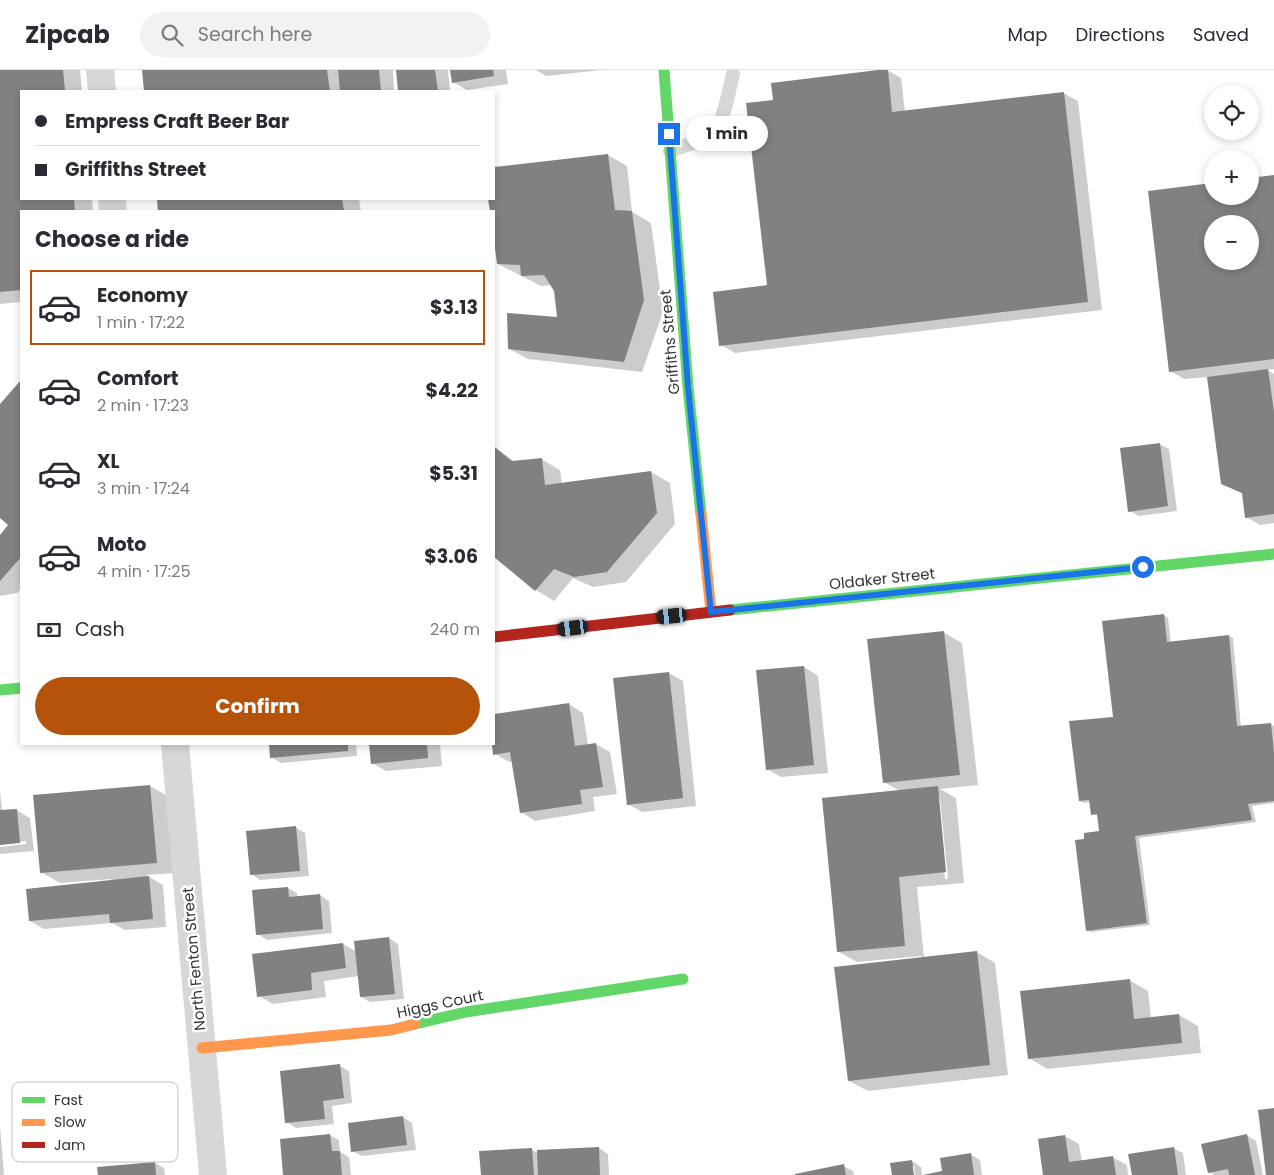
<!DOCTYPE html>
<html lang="en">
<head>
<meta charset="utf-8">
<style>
  :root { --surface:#fff; --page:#f2f2f3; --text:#2b2b33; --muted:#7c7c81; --line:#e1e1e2; --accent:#b45309 }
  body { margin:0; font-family:Poppins,sans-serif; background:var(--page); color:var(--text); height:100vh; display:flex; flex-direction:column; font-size:19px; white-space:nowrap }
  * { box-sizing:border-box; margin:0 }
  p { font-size:16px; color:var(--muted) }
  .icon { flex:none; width:28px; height:28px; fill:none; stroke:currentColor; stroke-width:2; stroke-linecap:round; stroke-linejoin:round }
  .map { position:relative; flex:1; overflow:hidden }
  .details { position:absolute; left:20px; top:140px; width:475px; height:535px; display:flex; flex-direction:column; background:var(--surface); border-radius:0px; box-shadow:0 2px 8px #0003 }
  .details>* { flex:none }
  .hud { position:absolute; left:20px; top:20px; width:475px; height:110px; border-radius:0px; box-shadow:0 2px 8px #0003; display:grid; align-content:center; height:110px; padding:0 15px; background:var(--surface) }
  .controls { position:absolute; left:1204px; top:15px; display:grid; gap:10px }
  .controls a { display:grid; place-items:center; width:55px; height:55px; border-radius:50%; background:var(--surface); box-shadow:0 2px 8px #0003; font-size:25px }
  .end { position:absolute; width:22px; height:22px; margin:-11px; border:6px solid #1a73e8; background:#fff; box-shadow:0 0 0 2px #fff }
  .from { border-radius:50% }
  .bubble { position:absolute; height:35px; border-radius:18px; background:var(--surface); box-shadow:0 2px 8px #0003; font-size:16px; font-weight:700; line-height:35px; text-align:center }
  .car { position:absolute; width:15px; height:30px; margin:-15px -8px; border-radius:6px; box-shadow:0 0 4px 1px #0007; background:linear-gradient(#222 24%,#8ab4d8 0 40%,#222 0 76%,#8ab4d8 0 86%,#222 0) }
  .hud b { display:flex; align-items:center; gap:18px; height:48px; font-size:19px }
  .hud b+b { border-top:1px solid var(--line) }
  .hud i { width:12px; height:12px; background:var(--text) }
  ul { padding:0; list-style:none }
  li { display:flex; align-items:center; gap:15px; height:75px; margin:0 10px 8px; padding:0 5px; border:2px solid transparent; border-radius:0px }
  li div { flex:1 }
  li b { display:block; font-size:19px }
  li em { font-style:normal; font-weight:700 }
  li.selected { border-color:var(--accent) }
  li>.icon { width:45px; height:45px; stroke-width:1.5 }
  h2 { padding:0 15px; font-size:22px; line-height:60px }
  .pay { display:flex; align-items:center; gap:12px; height:55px; padding:0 15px; font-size:19px }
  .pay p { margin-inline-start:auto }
  .action { display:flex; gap:10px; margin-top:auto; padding:10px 15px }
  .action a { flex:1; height:58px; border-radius:30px; background:var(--accent); color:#fff; font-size:20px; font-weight:700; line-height:58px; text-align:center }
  header { display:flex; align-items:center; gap:30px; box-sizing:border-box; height:70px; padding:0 25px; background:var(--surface); border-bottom:1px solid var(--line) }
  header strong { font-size:24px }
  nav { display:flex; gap:28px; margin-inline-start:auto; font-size:18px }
  .search { width:350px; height:45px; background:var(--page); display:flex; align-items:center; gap:12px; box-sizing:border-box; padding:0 18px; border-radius:28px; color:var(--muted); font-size:19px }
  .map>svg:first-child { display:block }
  .shadow { fill:#0003; fill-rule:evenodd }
  .building { fill:#818181; fill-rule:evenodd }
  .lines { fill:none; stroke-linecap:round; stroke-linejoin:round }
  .lane { stroke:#d7d7d7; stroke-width:14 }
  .street { stroke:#d7d7d7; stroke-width:28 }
  .fast { stroke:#63d668; stroke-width:11 }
  .slow { stroke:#ff974d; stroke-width:11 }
  .jam { stroke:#b3261e; stroke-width:11 }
  .route { stroke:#1a73e8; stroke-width:6 }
  .labels { text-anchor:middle; stroke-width:5; stroke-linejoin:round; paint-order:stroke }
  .street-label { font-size:15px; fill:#333; stroke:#fff }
  .key { fill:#fff; stroke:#c2c2c2; stroke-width:1 }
  .key-label { font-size:14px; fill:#333 }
</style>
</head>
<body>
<header>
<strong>Zipcab</strong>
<div class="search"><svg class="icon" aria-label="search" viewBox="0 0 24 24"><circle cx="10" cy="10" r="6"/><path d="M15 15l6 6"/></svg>Search here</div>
<nav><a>Map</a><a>Directions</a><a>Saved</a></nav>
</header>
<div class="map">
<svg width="1274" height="1105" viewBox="0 0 1274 1105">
  <rect width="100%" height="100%" fill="#fff"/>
  <g class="shadow">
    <path d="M 0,0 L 80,0 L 82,21 L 21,21 L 21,129 L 92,129 L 93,141 L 21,141 L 21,232 L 0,234 Z"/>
    <path d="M 143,0 L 393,0 L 394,21 L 146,21 Z"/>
    <path d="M 397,0 L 448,0 L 450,21 L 399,21 Z"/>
    <path d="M 451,0 L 506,0 L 508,14 L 467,20 L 453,12 Z"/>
    <path d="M 536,0 L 602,0 L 546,6 Z"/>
    <path d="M 887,0 L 901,8 L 905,42 L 1063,23 L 1078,31 L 1102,240 L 735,283 L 721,275 L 769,216 Z"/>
    <path d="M 608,85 L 627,96 L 632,142 L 651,153 L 663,242 L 642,302 L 528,289 L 509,279 L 559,248 L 555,221 L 552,215 L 541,216 L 498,194 L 494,161 L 494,141 L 491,141 L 489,129 L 494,129 L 494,98 Z"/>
    <path d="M 1274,106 L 1274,299 L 1267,300 L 1274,304 L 1274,453 L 1260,455 L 1246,447 L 1243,424 L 1223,413 L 1209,307 L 1184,309 L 1170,301 L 1150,122 L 1212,114 L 1212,126 L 1250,126 L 1250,109 ZM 1212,154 L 1250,154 L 1250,191 L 1212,191 Z"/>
    <path d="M 158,129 L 359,129 L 361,141 L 159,141 Z"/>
    <path d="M 21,312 L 21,519 L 17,523 L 0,526 L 0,467 L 9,455 L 0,446 L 0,335 Z"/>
    <path d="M 1159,374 L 1169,379 L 1177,441 L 1139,446 L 1130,441 Z"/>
    <path d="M 494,376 L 515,392 L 541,389 L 560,400 L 562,414 L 651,402 L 670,413 L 675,454 L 626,512 L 593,517 L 573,508 L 554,531 L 536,520 L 494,485 Z"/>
    <path d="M 1164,545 L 1168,548 L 1171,573 L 1229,566 L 1233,568 L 1241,657 L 1270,654 L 1274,656 L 1274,733 L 1252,736 L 1256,752 L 1139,768 L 1150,855 L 1091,862 L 1087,860 L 1086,770 L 1101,762 L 1099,746 L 1092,744 L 1090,732 L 1084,733 L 1080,731 L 1114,648 Z"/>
    <path d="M 943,562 L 962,573 L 978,715 L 940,719 L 956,728 L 964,813 L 917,817 L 924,888 L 977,882 L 995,893 L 1008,1005 L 868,1021 L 849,1011 L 922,888 L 922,886 L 857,892 L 839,882 L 900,721 L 884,712 ZM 938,728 L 940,728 L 948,809 L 945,809 Z"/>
    <path d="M 804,597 L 818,606 L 828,703 L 781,707 L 767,699 Z"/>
    <path d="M 669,603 L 683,611 L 696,736 L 642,742 L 628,734 Z"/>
    <path d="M 569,634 L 583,643 L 588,675 L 596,674 L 610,682 L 617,724 L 593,727 L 595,741 L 535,751 L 521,742 L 513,691 L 509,692 L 495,684 L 493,674 L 494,646 Z"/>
    <path d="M 270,674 L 356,674 L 357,686 L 281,693 L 271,687 Z"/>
    <path d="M 371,674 L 440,674 L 442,696 L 386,701 L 372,693 Z"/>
    <path d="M 150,716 L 169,727 L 175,803 L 146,805 L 163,815 L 166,857 L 125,860 L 112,853 L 44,859 L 30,851 L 111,811 L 111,809 L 60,813 L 41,802 Z"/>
    <path d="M 0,720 L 2,741 L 16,740 L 30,748 L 34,781 L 0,784 L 0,777 L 26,774 L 26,771 L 0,774 Z"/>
    <path d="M 296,758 L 305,763 L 309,806 L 260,810 L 251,804 Z"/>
    <path d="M 288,818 L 297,823 L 297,828 L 320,825 L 329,831 L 332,863 L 267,870 L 258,864 Z"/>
    <path d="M 389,868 L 398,874 L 404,929 L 370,932 L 361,927 L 359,906 L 324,911 L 326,927 L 273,934 L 259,926 L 343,874 L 357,882 Z"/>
    <path d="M 1129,910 L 1148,921 L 1151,948 L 1179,945 L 1198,956 L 1201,983 L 1047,999 L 1029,988 Z"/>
    <path d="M 340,996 L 349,1001 L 352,1033 L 332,1036 L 334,1054 L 296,1058 L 287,1052 Z"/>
    <path d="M 403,1047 L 412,1053 L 416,1080 L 362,1086 L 352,1081 Z"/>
    <path d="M 0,1056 L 4,1105 L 0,1105 Z"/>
    <path d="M 329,1065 L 339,1070 L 340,1082 L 349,1087 L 351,1105 L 285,1105 Z"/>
    <path d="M 1246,1065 L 1256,1071 L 1263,1105 L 1214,1105 L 1209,1102 Z"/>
    <path d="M 1065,1066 L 1079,1074 L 1082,1092 L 1112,1087 L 1127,1095 L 1128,1105 L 1044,1105 Z"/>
    <path d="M 599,1078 L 608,1084 L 609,1105 L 482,1105 L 532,1080 L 538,1083 Z"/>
    <path d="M 1173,1078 L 1183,1083 L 1186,1105 L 1133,1105 Z"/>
    <path d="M 970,1084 L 980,1090 L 982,1105 L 924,1105 L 943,1102 Z"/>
    <path d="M 912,1091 L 921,1097 L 922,1105 L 915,1105 L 914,1096 L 912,1096 L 913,1105 L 893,1105 Z"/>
    <path d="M 155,1093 L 164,1098 L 165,1105 L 99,1105 Z"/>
    <path d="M 843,1096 L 853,1101 L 854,1105 L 798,1105 Z"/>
  </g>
  <g class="building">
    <path d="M 0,0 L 63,0 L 65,21 L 21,21 L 21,129 L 74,129 L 75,141 L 21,141 L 21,220 L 0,222 Z"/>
    <path d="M 142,0 L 327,0 L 330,21 L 144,21 Z"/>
    <path d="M 338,0 L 379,0 L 381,21 L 340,21 Z"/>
    <path d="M 396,0 L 435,0 L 438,21 L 398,21 Z"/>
    <path d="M 450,0 L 493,0 L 494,6 L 452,13 Z"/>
    <path d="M 878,0 L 888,0 L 892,42 L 1064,22 L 1088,232 L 719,276 L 713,222 L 767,215 L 746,33 L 773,30 L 771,13 Z"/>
    <path d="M 608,84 L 615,140 L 632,141 L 644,230 L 624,292 L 508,279 L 507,243 L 557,247 L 554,221 L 544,205 L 521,206 L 520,195 L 497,194 L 494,170 L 494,141 L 490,141 L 488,129 L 494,129 L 494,97 Z"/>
    <path d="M 1274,105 L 1274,289 L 1169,302 L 1148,121 L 1212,113 L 1212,126 L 1250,126 L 1250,108 ZM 1212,154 L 1250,154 L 1250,191 L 1212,191 Z"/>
    <path d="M 157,129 L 342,129 L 344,141 L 158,141 Z"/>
    <path d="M 1268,299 L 1274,342 L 1274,444 L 1245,448 L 1242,423 L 1221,414 L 1207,307 Z"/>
    <path d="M 21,310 L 21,487 L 0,511 L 0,465 L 8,455 L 0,448 L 0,334 Z"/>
    <path d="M 1160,373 L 1168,436 L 1128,442 L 1120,378 Z"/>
    <path d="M 494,377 L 512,391 L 542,388 L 545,415 L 651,401 L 657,443 L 607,502 L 574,507 L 554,499 L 535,521 L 494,487 Z"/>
    <path d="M 1164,544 L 1167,572 L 1229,565 L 1237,656 L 1271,653 L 1274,683 L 1274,731 L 1248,734 L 1252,750 L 1135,766 L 1147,853 L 1086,861 L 1075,770 L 1084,769 L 1084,763 L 1099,761 L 1097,744 L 1091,745 L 1089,730 L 1079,731 L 1069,651 L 1113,647 L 1102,551 Z"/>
    <path d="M 944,561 L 960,705 L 883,713 L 867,569 Z"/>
    <path d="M 804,596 L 814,695 L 766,700 L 756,600 Z"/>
    <path d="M 669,602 L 683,728 L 627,735 L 613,608 Z"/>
    <path d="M 569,633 L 575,676 L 596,673 L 603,717 L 580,720 L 582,734 L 520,743 L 510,682 L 493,685 L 492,674 L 494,674 L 494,644 Z"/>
    <path d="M 269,674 L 348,674 L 348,681 L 270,688 Z"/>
    <path d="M 369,674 L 427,674 L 428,688 L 371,694 Z"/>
    <path d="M 150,715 L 157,793 L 40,803 L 33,725 Z"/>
    <path d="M 938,716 L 946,802 L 899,807 L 905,876 L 837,882 L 822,728 Z"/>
    <path d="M 17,739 L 20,773 L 0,775 L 0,740 Z"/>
    <path d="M 296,756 L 300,801 L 250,805 L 246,761 Z"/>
    <path d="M 149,806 L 153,849 L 110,853 L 109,844 L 29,851 L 26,819 Z"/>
    <path d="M 288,817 L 289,827 L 320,824 L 323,859 L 256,865 L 252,820 Z"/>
    <path d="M 389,867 L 395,924 L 360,927 L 354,871 Z"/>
    <path d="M 343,873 L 346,898 L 311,903 L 312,920 L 257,927 L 252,884 Z"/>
    <path d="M 977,881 L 990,995 L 848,1011 L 834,897 Z"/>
    <path d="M 1130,909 L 1134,949 L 1179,944 L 1182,973 L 1028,989 L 1020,921 Z"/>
    <path d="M 340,994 L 344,1028 L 323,1031 L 325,1049 L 285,1053 L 280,1001 Z"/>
    <path d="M 1274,1038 L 1274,1105 L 1266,1105 L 1258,1040 Z"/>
    <path d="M 403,1046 L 407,1075 L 351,1082 L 348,1053 Z"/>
    <path d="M 330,1064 L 332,1081 L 340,1081 L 342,1105 L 283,1105 L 280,1069 Z"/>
    <path d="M 1247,1064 L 1255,1105 L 1229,1105 L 1228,1099 L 1208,1103 L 1201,1074 Z"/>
    <path d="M 1065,1065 L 1069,1092 L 1113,1086 L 1116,1105 L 1043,1105 L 1038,1069 Z"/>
    <path d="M 599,1077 L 600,1105 L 538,1105 L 537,1080 Z"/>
    <path d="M 1174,1077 L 1178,1105 L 1132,1105 L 1128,1084 Z"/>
    <path d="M 532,1078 L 534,1105 L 481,1105 L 479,1081 Z"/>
    <path d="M 971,1083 L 974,1105 L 923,1105 L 942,1101 L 940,1088 Z"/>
    <path d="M 912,1090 L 914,1105 L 892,1105 L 890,1093 Z"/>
    <path d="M 155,1092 L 156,1105 L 98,1105 L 97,1097 Z"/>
    <path d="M 844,1094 L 846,1105 L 795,1105 L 795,1104 Z"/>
  </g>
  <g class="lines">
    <path class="lane" d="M 670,81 C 681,76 701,72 710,65 C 724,57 729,19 733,4"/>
    <g class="street">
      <path d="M 100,0 L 102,21"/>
      <path d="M 112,129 L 113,141"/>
      <path d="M 175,674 L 213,1105"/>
    </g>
    <g class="fast">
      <path d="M 664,0 L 688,317 L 701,444"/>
      <path d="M 730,540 L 1274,484"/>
      <path d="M 0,620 L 21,618"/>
      <path d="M 415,954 L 466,942 L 683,909"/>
    </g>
    <g class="slow">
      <path d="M 701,444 L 711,542"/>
      <path d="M 202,978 L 391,960 L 415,954"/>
    </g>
    <path class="jam" d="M 494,567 L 730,540"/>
  </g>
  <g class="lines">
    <path class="route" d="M 669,64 L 688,317 L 711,542 L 1143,497"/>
  </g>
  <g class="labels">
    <g class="street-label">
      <text transform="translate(670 272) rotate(-95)" y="5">Griffiths Street</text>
      <text transform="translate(882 509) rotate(-6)" y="5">Oldaker Street</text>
      <text transform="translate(194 889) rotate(-95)" y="5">North Fenton Street</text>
      <text transform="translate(440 934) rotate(-12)" y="5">Higgs Court</text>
    </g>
  </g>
  <rect x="12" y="1012" width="166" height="80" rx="8" class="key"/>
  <rect x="22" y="1027" width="23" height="6" fill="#63d668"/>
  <rect x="22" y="1049" width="23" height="7" fill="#ff974d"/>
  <rect x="22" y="1072" width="23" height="6" fill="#b3261e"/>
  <g class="key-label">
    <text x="54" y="1035">Fast</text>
    <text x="54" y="1057">Slow</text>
    <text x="54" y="1080">Jam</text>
  </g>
</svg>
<div class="controls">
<a><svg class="icon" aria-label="locate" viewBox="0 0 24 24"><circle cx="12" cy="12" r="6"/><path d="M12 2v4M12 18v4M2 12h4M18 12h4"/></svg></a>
<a>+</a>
<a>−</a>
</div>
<i class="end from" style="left:1143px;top:497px"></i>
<i class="end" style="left:669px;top:64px"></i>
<div class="bubble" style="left:686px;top:46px;width:82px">1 min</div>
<i class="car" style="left:672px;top:546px;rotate:264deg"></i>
<i class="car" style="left:573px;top:558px;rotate:263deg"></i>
<div class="hud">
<b><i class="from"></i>Empress Craft Beer Bar</b>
<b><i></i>Griffiths Street</b>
</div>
<section class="details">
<h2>Choose a ride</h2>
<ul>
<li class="selected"><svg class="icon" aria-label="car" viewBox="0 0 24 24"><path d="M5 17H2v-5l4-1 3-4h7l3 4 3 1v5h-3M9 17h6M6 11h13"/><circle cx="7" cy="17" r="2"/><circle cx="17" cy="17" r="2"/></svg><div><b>Economy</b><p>1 min · 17:22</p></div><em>$3.13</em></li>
<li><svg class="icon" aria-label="car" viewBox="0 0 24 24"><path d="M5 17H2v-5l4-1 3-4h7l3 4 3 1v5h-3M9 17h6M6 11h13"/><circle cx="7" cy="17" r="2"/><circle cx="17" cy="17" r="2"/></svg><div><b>Comfort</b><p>2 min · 17:23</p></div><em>$4.22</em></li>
<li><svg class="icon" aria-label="car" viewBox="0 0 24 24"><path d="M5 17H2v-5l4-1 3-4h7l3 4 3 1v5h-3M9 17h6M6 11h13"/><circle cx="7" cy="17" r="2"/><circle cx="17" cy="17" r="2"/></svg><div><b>XL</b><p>3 min · 17:24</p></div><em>$5.31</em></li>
<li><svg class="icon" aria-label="car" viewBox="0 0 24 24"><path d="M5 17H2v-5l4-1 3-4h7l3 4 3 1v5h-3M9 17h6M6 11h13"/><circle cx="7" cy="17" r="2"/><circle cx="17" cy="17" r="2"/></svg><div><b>Moto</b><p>4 min · 17:25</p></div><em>$3.06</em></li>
</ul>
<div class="pay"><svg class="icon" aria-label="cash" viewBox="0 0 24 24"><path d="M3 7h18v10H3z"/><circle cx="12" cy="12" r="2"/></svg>Cash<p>240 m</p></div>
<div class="action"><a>Confirm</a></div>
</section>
</div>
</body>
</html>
